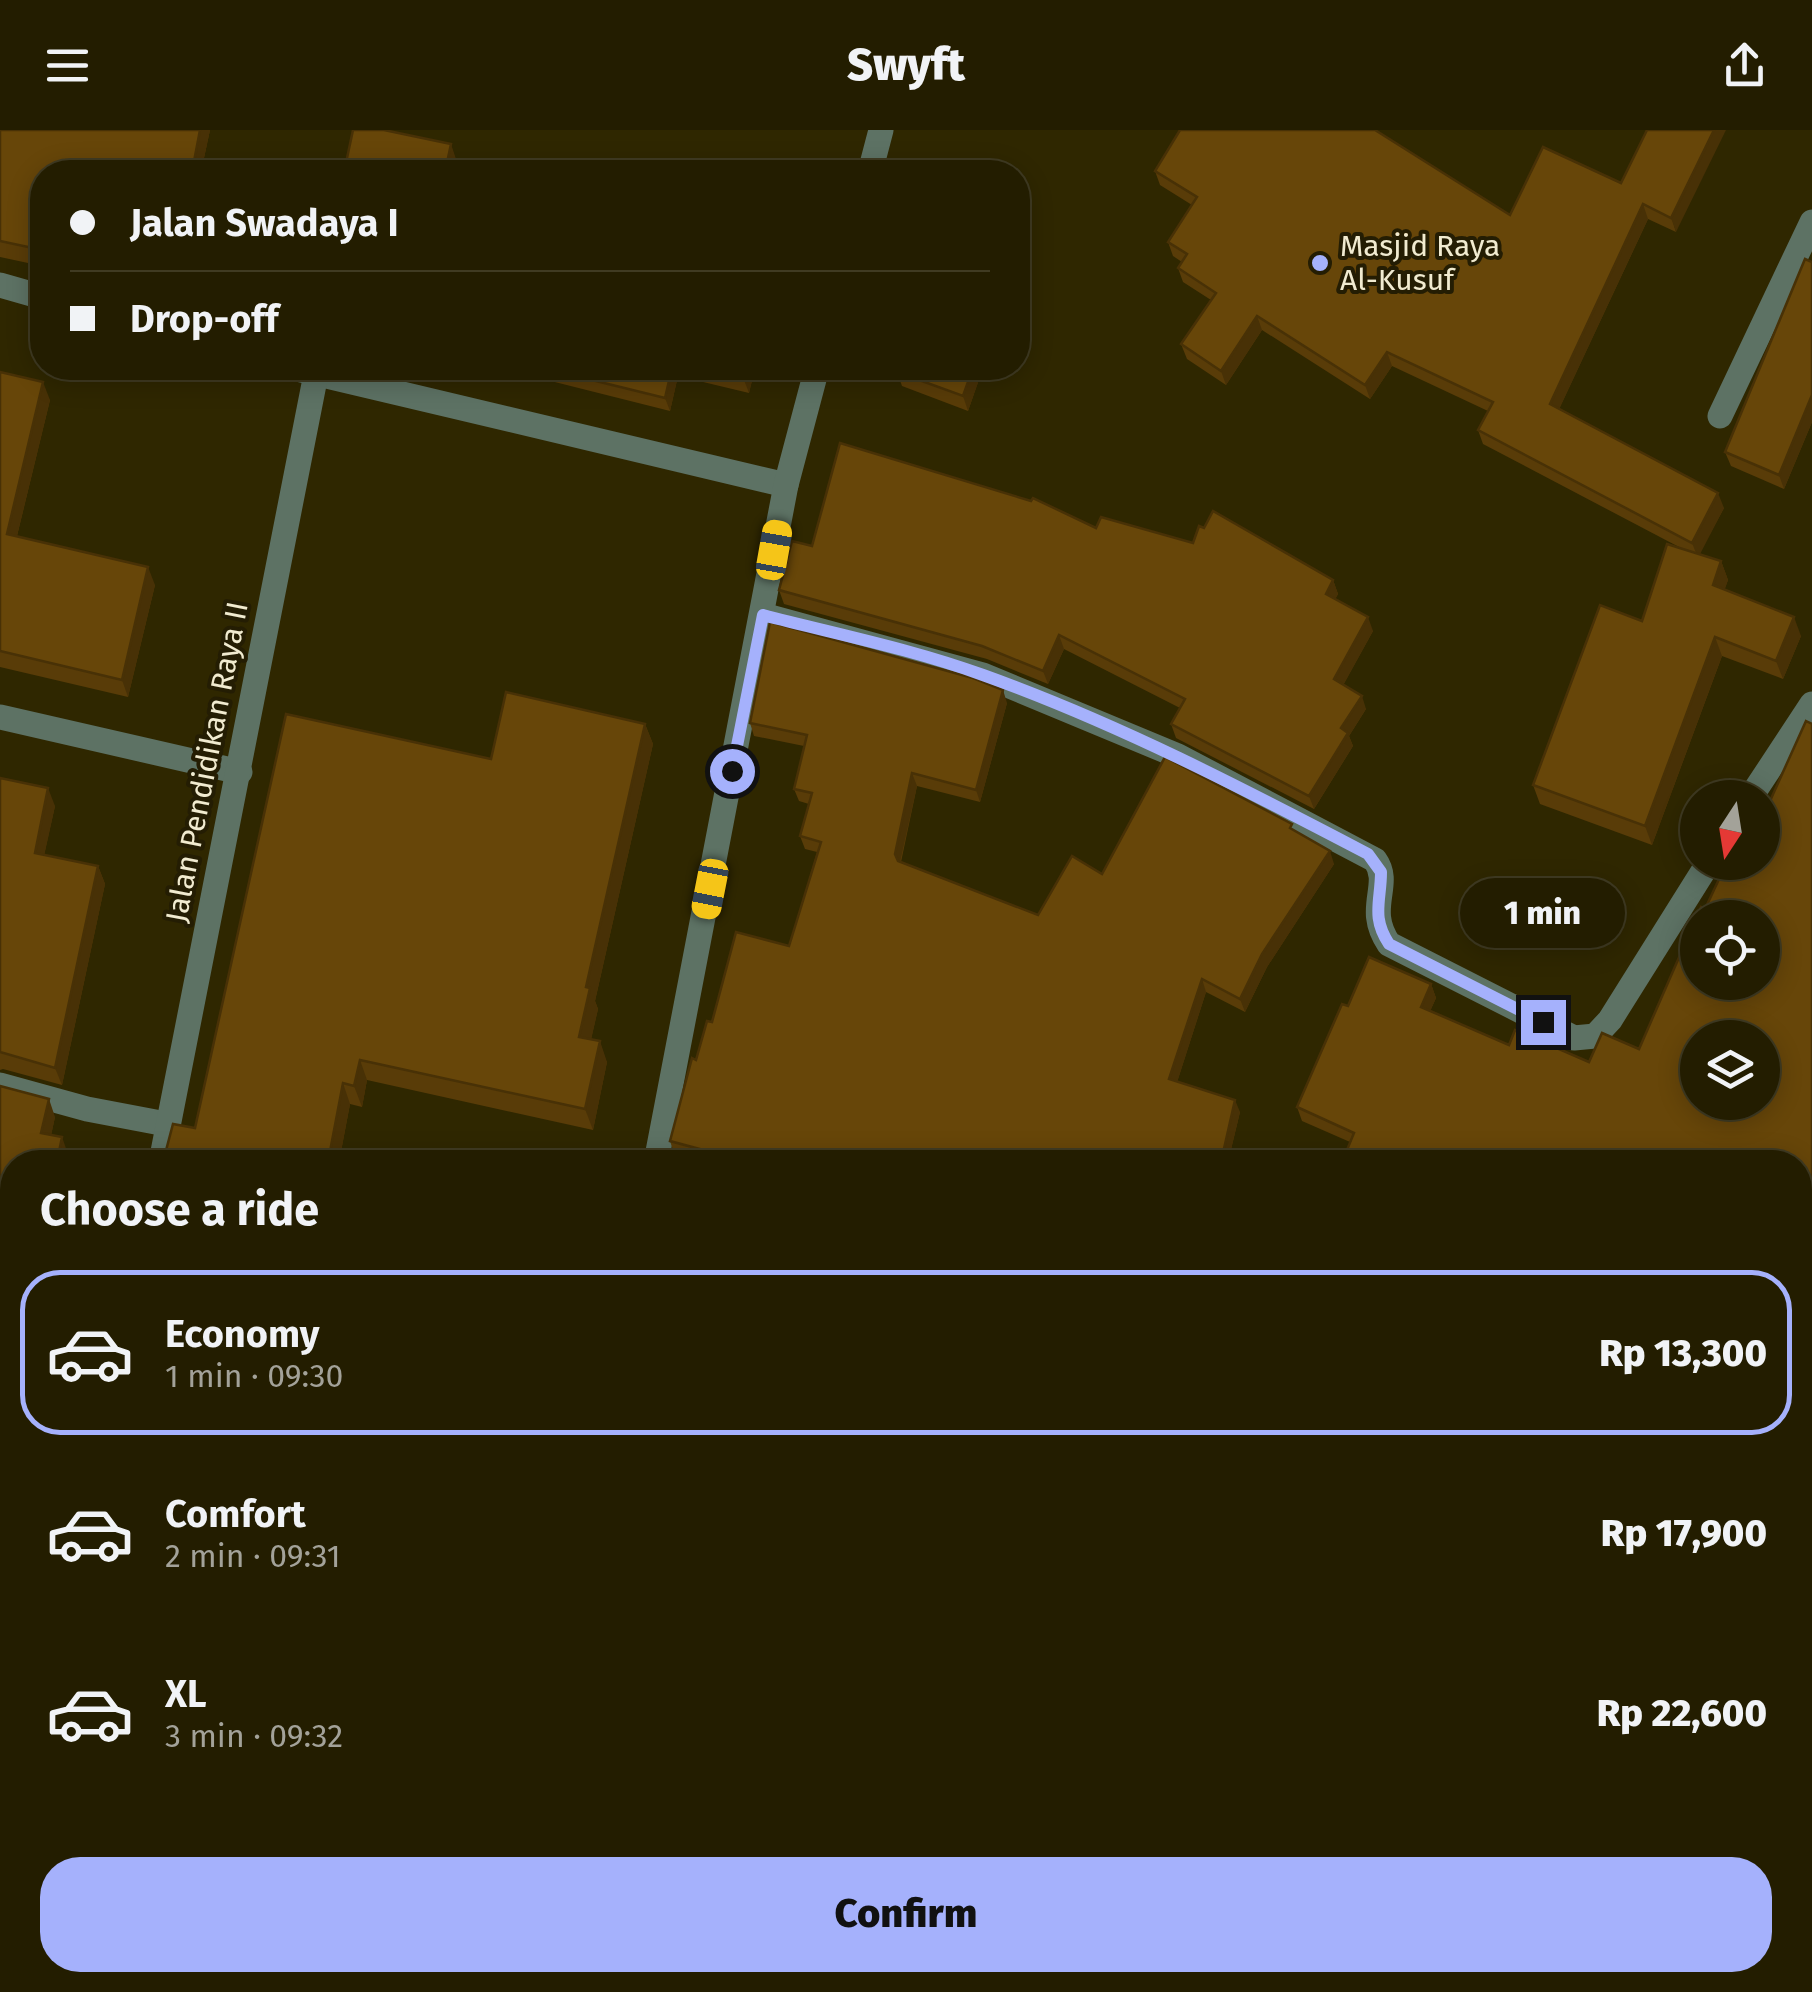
<!DOCTYPE html>
<html lang="en">
<head>
<meta charset="utf-8">
<style>
  :root { --surface:#231d00; --page:#2f2a0f; --text:#f1f3f6; --muted:#a3a299; --line:#403b22; --accent:#a5b1fc }
  body { margin:0; font-family:"Fira Sans",sans-serif; background:var(--page); color:var(--text); height:100vh; display:flex; flex-direction:column; font-size:38px; white-space:nowrap }
  * { box-sizing:border-box; margin:0 }
  p { font-size:32px; color:var(--muted) }
  .icon { flex:none; width:55px; height:55px; fill:none; stroke:currentColor; stroke-width:2; stroke-linecap:round; stroke-linejoin:round }
  .map { position:relative; flex:1; overflow:hidden }
  .details { position:absolute; left:0px; top:1020px; width:1812px; height:842px; display:flex; flex-direction:column; background:var(--surface); border-radius:40px 40px 0 0; box-shadow:0 5px 25px #0003,0 0 0 2px var(--line) }
  .details>* { flex:none }
  .top-card { position:absolute; left:30px; top:30px; width:1000px; height:220px; border-radius:40px; box-shadow:0 5px 25px #0003,0 0 0 2px var(--line); display:grid; align-content:center; height:220px; padding:0 40px; background:var(--surface) }
  .needle { width:65px; rotate:192deg }
  .fabs { position:absolute; left:1680px; top:650px; display:grid; gap:20px }
  .fabs a { display:grid; place-items:center; width:100px; height:100px; border-radius:50%; background:var(--surface); box-shadow:0 5px 25px #0003,0 0 0 2px var(--line); font-size:50px }
  .end { position:absolute; width:45px; height:45px; margin:-22px; border:12px solid #a5b1fc; background:#111; box-shadow:0 0 0 5px #111 }
  .from { border-radius:50% }
  .bubble { position:absolute; height:70px; border-radius:35px; background:var(--surface); box-shadow:0 5px 25px #0003,0 0 0 2px var(--line); font-size:32px; font-weight:800; line-height:70px; text-align:center }
  .car { position:absolute; width:30px; height:60px; margin:-30px -15px; border-radius:12px; box-shadow:0 0 8px 2px #0007; background:linear-gradient(#f5c518 24%,#345 0 40%,#f5c518 0 76%,#345 0 86%,#f5c518 0) }
  .top-card b { display:flex; align-items:center; gap:35px; height:95px; font-size:38px }
  .top-card b+b { border-top:2px solid var(--line) }
  .top-card i { width:25px; height:25px; background:var(--text) }
  ul { padding:0; list-style:none }
  li { display:flex; align-items:center; gap:30px; height:165px; margin:0 20px 15px; padding:0 20px; border:5px solid transparent; border-radius:40px }
  li div { flex:1 }
  li b { display:block; font-size:38px }
  li em { font-style:normal; font-weight:800 }
  li.on { border-color:var(--accent) }
  li>.icon { width:90px; height:90px; stroke-width:1.5 }
  h2 { padding:0 40px; font-size:45px; line-height:120px }
  .action { display:flex; gap:20px; margin-top:auto; padding:20px 40px }
  .action a { flex:1; height:115px; border-radius:40px; background:var(--accent); color:#111; font-size:40px; font-weight:800; line-height:115px; text-align:center }
  header { display:flex; justify-content:space-between; align-items:center; height:130px; padding:0 40px; background:var(--surface); font-size:45px; font-weight:800 }
  .map>svg:first-child { display:block }
  .lines { fill:none; stroke-linecap:round; stroke-linejoin:round }
  .minor { stroke:#5d7264; stroke-width:25 }
  .wall { fill:#593c08 }
  .shaded-wall { fill:#483106 }
  .building { fill:#674609; stroke:#483106; stroke-width:2.5; fill-rule:evenodd }
  .route { stroke:#a5b1fc; stroke-width:12 }
  .poi-dot { fill:#a5b1fc; stroke:#241d03; stroke-width:4 }
  .labels { text-anchor:middle; stroke-width:8; stroke-linejoin:round; paint-order:stroke }
  .poi-label { font-size:30px; fill:#f1ebd0; stroke:#241d03; text-anchor:start }
  .street-label { font-size:30px; fill:#f1ebd0; stroke:#241d03 }
</style>
</head>
<body>
<header><svg class="icon" aria-label="menu" viewBox="0 0 24 24"><path d="M4 6h16M4 12h16M4 18h16"/></svg>Swyft<svg class="icon" aria-label="share" viewBox="0 0 24 24"><path d="M12 15V3M7 8l5-5 5 5M5 13v7h14v-7"/></svg></header>
<div class="map">
<svg width="1812" height="1862" viewBox="0 0 1812 1862">
  <rect width="100%" height="100%" fill="#2f2700"/>
  <g class="lines">
    <g class="minor">
      <path d="M 870,42 L 881,0"/>
      <path d="M 0,155 L 42,167"/>
      <path d="M 293,238 L 786,355"/>
      <path d="M 1720,286 L 1812,92"/>
      <path d="M 763,485 L 983,545 L 1178,626 L 1375,730 C 1393,755 1364,778 1389,814 L 1574,908 L 1595,906 L 1610,890 L 1709,732"/>
      <path d="M 0,587 L 240,642"/>
      <path d="M 1750,668 L 1812,574"/>
      <path d="M 0,955 L 87,979 L 166,994"/>
      <path d="M 161,1032 L 316,244"/>
      <path d="M 656,1032 L 786,355 L 817,238"/>
      <path d="M 0,1356 L 12,1360"/>
      <path d="M 1804,1400 L 1812,1384"/>
      <path d="M 0,1711 L 12,1713"/>
      <path d="M 0,1836 L 12,1777"/>
      <path d="M 1762,1850 L 1800,1862"/>
      <path d="M 452,1862 L 454,1850"/>
      <path d="M 934,1862 L 938,1850"/>
    </g>
  </g>
  <g class="wall">
    <path d="M 0,0 L 210,0 L 201,42 L 42,42 L 42,136 L 0,127 Z"/>
    <path d="M 1647,0 L 1676,102 L 1648,89 L 1559,279 L 1724,378 L 1699,424 L 1721,431 L 1728,450 L 1724,460 L 1801,506 L 1783,549 L 1722,526 L 1652,715 L 1540,674 L 1533,655 L 1642,491 L 1679,417 L 1483,314 L 1478,300 L 1488,281 L 1392,236 L 1370,269 L 1262,200 L 1226,255 L 1187,229 L 1181,214 L 1211,170 L 1183,152 L 1178,138 L 1182,132 L 1173,126 L 1168,112 L 1192,75 L 1160,55 L 1155,41 L 1510,85 L 1621,53 Z"/>
    <path d="M 1812,132 L 1812,292 L 1784,359 L 1731,336 L 1725,322 Z"/>
    <path d="M 499,238 L 755,238 L 749,263 L 678,246 L 670,281 Z"/>
    <path d="M 899,238 L 983,238 L 968,281 L 902,256 L 897,242 Z"/>
    <path d="M 0,242 L 50,270 L 17,406 L 155,455 L 128,567 L 0,537 Z"/>
    <path d="M 1096,398 L 1193,413 L 1333,450 L 1338,464 L 1335,469 L 1373,501 L 1343,555 L 1366,579 L 1349,606 L 1353,616 L 1314,679 L 1176,608 L 1171,594 L 1180,578 L 1064,519 L 1048,554 L 987,529 L 784,474 L 779,460 L 812,416 Z"/>
    <path d="M 1007,573 L 980,672 L 917,656 L 901,732 L 1038,785 L 1102,744 L 1295,701 L 1334,734 L 1267,837 L 1245,882 L 1206,862 L 1177,952 L 1240,982 L 1228,1032 L 707,1032 L 674,1023 L 670,1011 L 696,930 L 712,892 L 789,816 L 817,722 L 805,719 L 800,706 L 809,674 L 799,671 L 794,659 L 804,616 L 754,606 L 750,593 Z"/>
    <path d="M 645,594 L 653,614 L 595,871 L 598,879 L 591,909 L 607,932 L 593,1000 L 367,950 L 362,977 L 350,974 L 339,1032 L 163,1032 L 195,998 L 491,629 Z"/>
    <path d="M 1812,594 L 1812,1370 L 1804,1370 L 1800,1378 L 1800,1032 L 1350,1012 L 1302,991 L 1297,977 L 1348,876 L 1431,854 L 1436,868 L 1430,881 L 1509,915 L 1589,932 L 1639,919 L 1705,779 L 1765,682 Z"/>
    <path d="M 0,648 L 55,676 L 44,725 L 98,736 L 105,754 L 62,955 L 3,939 L 0,940 Z"/>
    <path d="M 0,956 L 55,987 L 51,1005 L 68,1024 L 67,1032 L 12,1032 L 12,1316 L 0,1314 Z"/>
    <path d="M 576,1850 L 706,1850 L 696,1862 L 592,1862 Z"/>
  </g>
  <g class="shaded-wall">
    <path d="M 200,0 L 210,0 L 201,42 L 192,42 Z"/>
    <path d="M 1714,0 L 1726,0 L 1676,102 L 1671,88 Z"/>
    <path d="M 451,14 L 456,29 L 454,42 L 445,42 Z"/>
    <path d="M 1643,74 L 1648,89 L 1555,288 L 1550,274 Z"/>
    <path d="M 1026,92 L 1031,106 L 1018,143 L 1018,115 Z"/>
    <path d="M 1257,186 L 1262,200 L 1226,255 L 1221,241 Z"/>
    <path d="M 1387,222 L 1392,236 L 1370,269 L 1365,255 Z"/>
    <path d="M 672,238 L 674,238 L 678,246 L 670,281 L 665,268 Z"/>
    <path d="M 747,238 L 755,238 L 749,263 L 744,250 Z"/>
    <path d="M 973,238 L 983,238 L 968,281 L 963,266 Z"/>
    <path d="M 43,252 L 50,270 L 13,422 L 7,404 Z"/>
    <path d="M 1812,265 L 1812,292 L 1784,359 L 1779,345 Z"/>
    <path d="M 1718,363 L 1724,378 L 1698,428 L 1692,413 Z"/>
    <path d="M 1721,431 L 1728,450 L 1720,474 L 1713,455 Z"/>
    <path d="M 148,437 L 155,455 L 128,567 L 122,550 Z"/>
    <path d="M 1333,450 L 1338,464 L 1331,478 L 1326,464 Z"/>
    <path d="M 1368,487 L 1373,501 L 1339,563 L 1334,549 Z"/>
    <path d="M 1794,487 L 1801,506 L 1783,549 L 1776,531 Z"/>
    <path d="M 1059,505 L 1064,519 L 1048,554 L 1043,541 Z"/>
    <path d="M 1715,507 L 1722,526 L 1652,715 L 1645,696 Z"/>
    <path d="M 1003,560 L 1007,573 L 980,672 L 976,660 Z"/>
    <path d="M 1362,566 L 1366,579 L 1349,606 L 1353,616 L 1314,679 L 1309,666 L 1341,598 Z"/>
    <path d="M 645,594 L 653,614 L 595,871 L 598,879 L 587,928 L 579,907 L 586,857 Z"/>
    <path d="M 912,643 L 917,656 L 899,737 L 895,724 Z"/>
    <path d="M 48,658 L 55,676 L 41,740 L 35,723 Z"/>
    <path d="M 1330,721 L 1334,734 L 1267,837 L 1245,882 L 1240,869 L 1262,824 Z"/>
    <path d="M 98,736 L 105,754 L 62,955 L 55,938 Z"/>
    <path d="M 1202,849 L 1206,862 L 1174,962 L 1169,949 Z"/>
    <path d="M 1431,854 L 1436,868 L 1426,891 L 1421,877 Z"/>
    <path d="M 600,911 L 607,932 L 593,1000 L 585,979 Z"/>
    <path d="M 360,930 L 367,950 L 362,977 L 354,956 Z"/>
    <path d="M 343,953 L 350,974 L 339,1032 L 328,1032 Z"/>
    <path d="M 49,969 L 55,987 L 48,1020 L 41,1003 Z"/>
    <path d="M 1235,970 L 1240,982 L 1228,1032 L 1221,1032 Z"/>
    <path d="M 62,1007 L 68,1024 L 67,1032 L 57,1032 Z"/>
    <path d="M 1800,1359 L 1804,1370 L 1800,1378 Z"/>
    <path d="M 0,1392 L 6,1408 L 0,1433 Z"/>
    <path d="M 1812,1641 L 1812,1677 L 1808,1692 L 1804,1678 Z"/>
    <path d="M 1812,1770 L 1812,1799 L 1800,1837 L 1800,1808 Z"/>
    <path d="M 349,1850 L 361,1850 L 359,1862 L 347,1862 Z"/>
    <path d="M 541,1850 L 548,1850 L 547,1862 L 538,1862 Z"/>
    <path d="M 690,1850 L 706,1850 L 697,1862 L 681,1862 Z"/>
    <path d="M 875,1850 L 888,1850 L 881,1862 L 868,1862 Z"/>
    <path d="M 1368,1850 L 1377,1850 L 1373,1862 L 1365,1862 Z"/>
  </g>
  <g class="building">
    <path d="M 0,0 L 200,0 L 192,42 L 42,42 L 42,120 L 0,111 Z"/>
    <path d="M 353,0 L 384,0 L 451,14 L 445,42 L 344,42 Z"/>
    <path d="M 1180,0 L 1375,0 L 1510,85 L 1543,17 L 1621,53 L 1647,0 L 1714,0 L 1671,88 L 1643,74 L 1550,274 L 1718,363 L 1692,413 L 1478,300 L 1493,272 L 1387,222 L 1365,255 L 1257,186 L 1221,241 L 1181,214 L 1216,163 L 1178,138 L 1187,124 L 1168,112 L 1197,67 L 1155,41 Z"/>
    <path d="M 880,32 L 905,42 L 876,42 Z"/>
    <path d="M 668,39 L 686,42 L 667,42 Z"/>
    <path d="M 1018,88 L 1026,92 L 1018,115 Z"/>
    <path d="M 1805,129 L 1812,132 L 1812,265 L 1779,345 L 1725,322 Z"/>
    <path d="M 543,238 L 672,238 L 665,268 Z"/>
    <path d="M 690,238 L 747,238 L 744,250 Z"/>
    <path d="M 899,238 L 973,238 L 963,266 L 897,242 Z"/>
    <path d="M 0,242 L 43,252 L 7,404 L 148,437 L 122,550 L 0,521 Z"/>
    <path d="M 840,313 L 1031,371 L 1033,368 L 1096,398 L 1101,387 L 1193,413 L 1199,396 L 1204,398 L 1213,381 L 1333,450 L 1326,464 L 1368,487 L 1334,549 L 1362,566 L 1341,598 L 1348,603 L 1309,666 L 1171,594 L 1185,569 L 1059,505 L 1043,541 L 982,516 L 779,460 L 792,411 L 812,416 Z"/>
    <path d="M 1667,414 L 1721,431 L 1713,455 L 1794,487 L 1776,531 L 1715,507 L 1645,696 L 1533,655 L 1600,475 L 1642,491 Z"/>
    <path d="M 770,492 L 973,548 L 1003,560 L 976,660 L 912,643 L 895,724 L 898,731 L 1038,785 L 1072,726 L 1102,744 L 1165,627 L 1292,694 L 1290,698 L 1330,721 L 1262,824 L 1240,869 L 1202,849 L 1169,949 L 1235,970 L 1221,1032 L 1212,1032 L 1194,1028 L 1193,1032 L 716,1032 L 718,1024 L 670,1011 L 692,928 L 696,930 L 707,891 L 712,892 L 736,802 L 789,816 L 821,712 L 800,706 L 812,663 L 794,659 L 807,605 L 750,593 Z"/>
    <path d="M 506,562 L 645,594 L 586,857 L 590,858 L 579,907 L 600,911 L 585,979 L 360,930 L 354,956 L 343,953 L 328,1032 L 163,1032 L 173,994 L 195,998 L 286,584 L 491,629 Z"/>
    <path d="M 1806,591 L 1812,594 L 1812,1356 L 1800,1356 L 1800,1032 L 1342,1032 L 1354,1003 L 1297,977 L 1342,874 L 1348,876 L 1369,827 L 1431,854 L 1421,877 L 1509,915 L 1515,900 L 1589,932 L 1602,903 L 1639,919 L 1701,777 L 1705,779 L 1727,732 L 1762,732 L 1762,681 L 1765,682 ZM 1698,788 L 1762,788 L 1762,852 L 1698,852 ZM 1698,908 L 1762,908 L 1762,972 L 1698,972 Z"/>
    <path d="M 0,648 L 48,658 L 35,723 L 98,736 L 55,938 L 0,922 Z"/>
    <path d="M 0,956 L 49,969 L 41,1003 L 62,1007 L 57,1032 L 12,1032 L 12,1300 L 0,1298 Z"/>
    <path d="M 1812,1395 L 1812,1641 L 1804,1678 L 1812,1680 L 1812,1770 L 1800,1808 L 1800,1402 Z"/>
    <path d="M 38,1850 L 349,1850 L 347,1862 L 36,1862 Z"/>
    <path d="M 481,1850 L 541,1850 L 538,1862 L 478,1862 Z"/>
    <path d="M 589,1850 L 690,1850 L 681,1862 L 604,1862 Z"/>
    <path d="M 807,1850 L 875,1850 L 868,1862 L 800,1862 Z"/>
    <path d="M 981,1850 L 1368,1850 L 1365,1862 L 978,1862 Z"/>
    <path d="M 1504,1850 L 1752,1850 L 1783,1862 L 1505,1862 L 1501,1861 Z"/>
  </g>
  <g class="lines">
    <path class="route" d="M 732,641 L 763,485 C 836,504 912,519 983,545 C 1117,593 1242,658 1368,724 L 1381,742 C 1381,771 1371,787 1389,814 L 1543,892"/>
  </g>
  <circle class="poi-dot" cx="1320" cy="133" r="10"/>
  <g class="labels">
    <g class="poi-label">
      <text x="1340" y="126">Masjid Raya<tspan x="1340" dy="34">Al-Kusuf</tspan></text>
    </g>
    <g class="street-label">
      <text transform="translate(207 632) rotate(-79)" y="10">Jalan Pendidikan Raya II</text>
    </g>
  </g>
</svg>
<div class="fabs">
<a><svg class="needle" viewBox="-14 -14 28 28"><path d="M0-13l5 13h-10z" fill="#e53935"/><path d="M0 13l5-13h-10z" fill="#a3a299"/></svg></a>
<a><svg class="icon" aria-label="locate" viewBox="0 0 24 24"><circle cx="12" cy="12" r="6"/><path d="M12 2v4M12 18v4M2 12h4M18 12h4"/></svg></a>
<a><svg class="icon" aria-label="layers" viewBox="0 0 24 24"><path d="M12 4l9 5-9 5-9-5zM3 14l9 5 9-5"/></svg></a>
</div>
<i class="end from" style="left:732px;top:641px"></i>
<i class="end" style="left:1543px;top:892px"></i>
<div class="bubble" style="left:1460px;top:748px;width:165px">1 min</div>
<i class="car" style="left:774px;top:420px;rotate:10deg"></i>
<i class="car" style="left:710px;top:759px;rotate:191deg"></i>
<div class="top-card">
<b><i class="from"></i>Jalan Swadaya I</b>
<b><i></i>Drop-off</b>
</div>
<section class="details">
<h2>Choose a ride</h2>
<ul>
<li class="on"><svg class="icon" aria-label="car" viewBox="0 0 24 24"><path d="M5 17H2v-5l4-1 3-4h7l3 4 3 1v5h-3M9 17h6M6 11h13"/><circle cx="7" cy="17" r="2"/><circle cx="17" cy="17" r="2"/></svg><div><b>Economy</b><p>1 min · 09:30</p></div><em>Rp 13,300</em></li>
<li><svg class="icon" aria-label="car" viewBox="0 0 24 24"><path d="M5 17H2v-5l4-1 3-4h7l3 4 3 1v5h-3M9 17h6M6 11h13"/><circle cx="7" cy="17" r="2"/><circle cx="17" cy="17" r="2"/></svg><div><b>Comfort</b><p>2 min · 09:31</p></div><em>Rp 17,900</em></li>
<li><svg class="icon" aria-label="car" viewBox="0 0 24 24"><path d="M5 17H2v-5l4-1 3-4h7l3 4 3 1v5h-3M9 17h6M6 11h13"/><circle cx="7" cy="17" r="2"/><circle cx="17" cy="17" r="2"/></svg><div><b>XL</b><p>3 min · 09:32</p></div><em>Rp 22,600</em></li>
</ul>
<div class="action"><a>Confirm</a></div>
</section>
</div>
</body>
</html>
